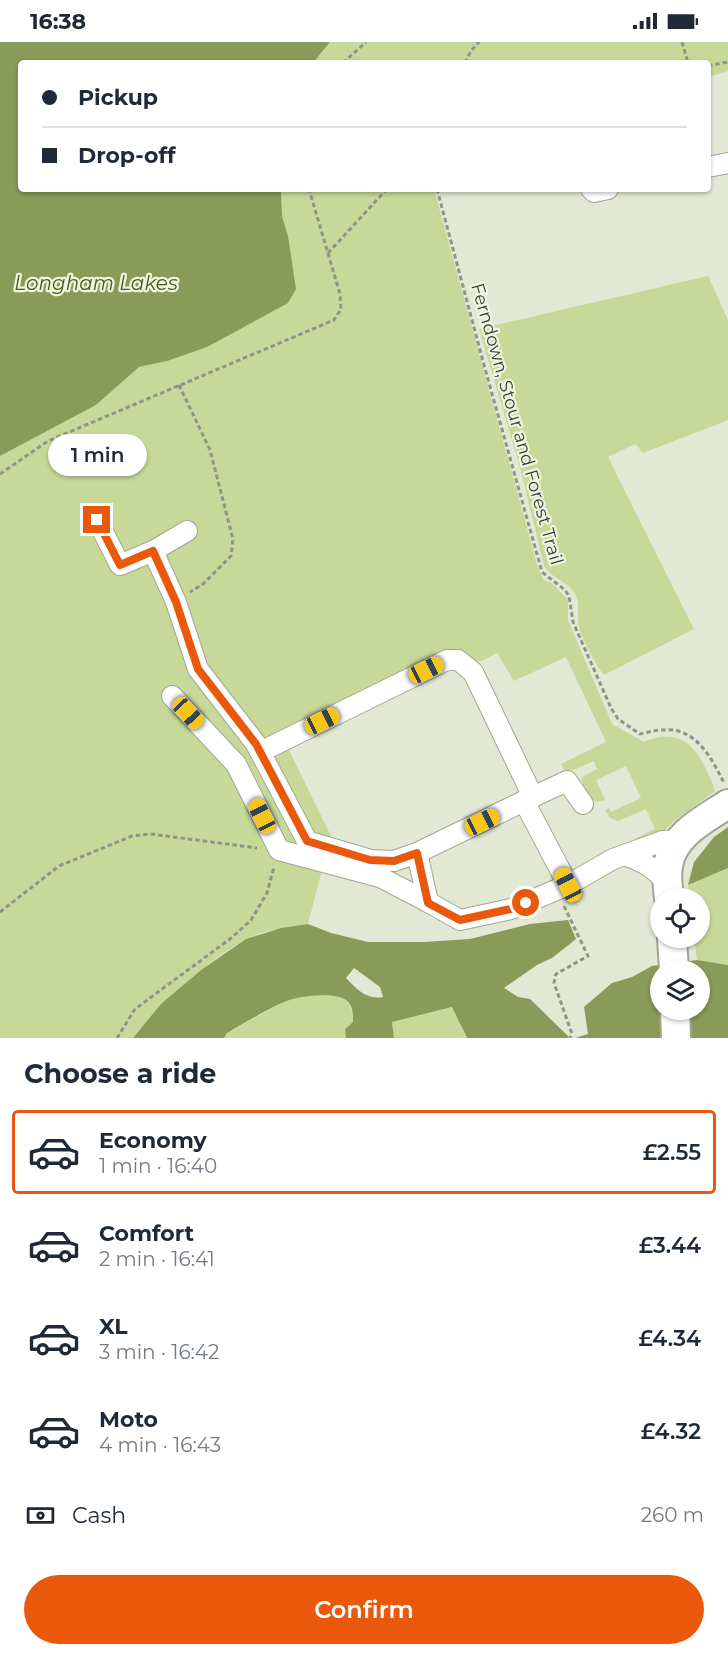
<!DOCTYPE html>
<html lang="en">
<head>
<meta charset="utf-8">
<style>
  :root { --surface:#fff; --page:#f6f6f7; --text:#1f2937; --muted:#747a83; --line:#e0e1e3; --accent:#ea580c }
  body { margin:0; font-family:Montserrat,sans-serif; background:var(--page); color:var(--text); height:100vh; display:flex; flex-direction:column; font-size:22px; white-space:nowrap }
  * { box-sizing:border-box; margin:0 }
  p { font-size:20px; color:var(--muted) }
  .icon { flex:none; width:33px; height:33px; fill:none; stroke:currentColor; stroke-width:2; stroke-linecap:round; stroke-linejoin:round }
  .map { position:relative; height:996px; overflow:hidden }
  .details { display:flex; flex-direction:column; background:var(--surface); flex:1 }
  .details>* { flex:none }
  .top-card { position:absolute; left:18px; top:18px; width:693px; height:132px; border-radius:6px; box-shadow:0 2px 4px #0004; display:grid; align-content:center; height:132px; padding:0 24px; background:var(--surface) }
  .fabs { position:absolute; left:650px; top:846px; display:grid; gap:12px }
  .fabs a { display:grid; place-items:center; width:60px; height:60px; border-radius:50%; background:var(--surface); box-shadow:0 2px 4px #0004; font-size:30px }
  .end { position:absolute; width:27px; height:27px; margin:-14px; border:8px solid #ea580c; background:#fff; box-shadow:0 0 0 3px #fff }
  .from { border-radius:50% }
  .bubble { position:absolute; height:42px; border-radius:21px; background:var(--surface); box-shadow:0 2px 4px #0004; font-size:20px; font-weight:600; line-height:42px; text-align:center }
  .car { position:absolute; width:18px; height:36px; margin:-18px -9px; border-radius:8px; box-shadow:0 0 4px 2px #0007; background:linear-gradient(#f5c518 24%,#345 0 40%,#f5c518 0 76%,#345 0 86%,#f5c518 0) }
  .top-card b { display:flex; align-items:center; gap:21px; height:57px; font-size:22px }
  .top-card b+b { border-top:2px solid var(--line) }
  .top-card i { width:15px; height:15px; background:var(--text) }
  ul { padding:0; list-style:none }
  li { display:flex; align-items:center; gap:18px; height:84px; margin:0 12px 9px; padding:0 12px; border:3px solid transparent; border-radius:6px }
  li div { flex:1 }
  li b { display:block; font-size:22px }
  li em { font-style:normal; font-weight:600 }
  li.on { border-color:var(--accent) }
  li>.icon { width:54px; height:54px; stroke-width:1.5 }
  h2 { padding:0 24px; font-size:27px; line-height:72px }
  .pay { display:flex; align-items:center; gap:15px; height:66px; padding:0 24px; font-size:22px }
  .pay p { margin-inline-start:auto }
  .button { display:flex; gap:12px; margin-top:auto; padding:12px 24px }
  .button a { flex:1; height:69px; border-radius:36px; background:var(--accent); color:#fff; font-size:24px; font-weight:600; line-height:69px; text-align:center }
  .status { display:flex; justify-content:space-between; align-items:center; height:42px; padding:0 30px; background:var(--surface); direction:ltr }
  .status svg { height:16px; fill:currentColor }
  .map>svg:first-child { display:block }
  .green { fill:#c7d899 }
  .water { fill:#8a9a58; fill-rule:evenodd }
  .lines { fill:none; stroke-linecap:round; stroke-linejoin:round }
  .minor-casing { stroke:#a0a693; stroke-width:22 }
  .highway-casing { stroke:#a0a693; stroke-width:32 }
  .path { stroke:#909486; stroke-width:3; stroke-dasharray:4.5 3; stroke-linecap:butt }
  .minor { stroke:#fff; stroke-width:20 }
  .highway { stroke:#fff; stroke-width:28 }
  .route { stroke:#ea580c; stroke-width:8 }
  .labels { text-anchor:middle; stroke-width:4.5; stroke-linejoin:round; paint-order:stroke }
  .street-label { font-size:18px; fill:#3b3d35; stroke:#eff5e1 }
  .water-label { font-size:20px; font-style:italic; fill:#4f5d13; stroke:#eff5e1 }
</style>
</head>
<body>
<div class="status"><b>16:38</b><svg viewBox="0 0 49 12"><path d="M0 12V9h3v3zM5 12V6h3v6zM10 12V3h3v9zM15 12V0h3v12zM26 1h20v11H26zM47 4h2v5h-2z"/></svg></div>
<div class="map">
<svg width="728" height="996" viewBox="0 0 728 996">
  <rect width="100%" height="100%" fill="#e2e8d4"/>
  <g class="green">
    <path d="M 330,0 L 728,0 L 728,29 L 708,35 L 708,21 L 313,21 Z"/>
    <path d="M 281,147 L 434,147 L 538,526 L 544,538 L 553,542 L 568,558 L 568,578 L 612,682 L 644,700 C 675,687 692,698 706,727 C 709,734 713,741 715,749 L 673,780 L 659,794 L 641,799 L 634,797 L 655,787 L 646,767 L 618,779 L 610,776 L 605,768 L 609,766 L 611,770 L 641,756 L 626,724 L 596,738 L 605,758 L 596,760 C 587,754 581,747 582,735 L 597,727 L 594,719 L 566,731 L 561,722 L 606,700 L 566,615 L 514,639 L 497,611 L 484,618 L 450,628 L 288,706 L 331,794 L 308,882 C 287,885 263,888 245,898 C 201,923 165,958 133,996 L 0,996 L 0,414 L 96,363 L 139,325 L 167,319 L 288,194 L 282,174 Z"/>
    <path d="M 708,234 L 728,278 L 728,378 L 643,411 L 635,402 L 608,415 L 694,587 L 604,633 C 595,622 579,593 578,579 C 577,572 579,562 577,556 C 572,541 552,537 544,524 L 520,425 L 479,287 Z"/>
    <path d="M 728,826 L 728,923 L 697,918 L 694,896 L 699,896 L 699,856 L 690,856 L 688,843 Z"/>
    <path d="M 304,954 C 328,954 353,947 353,980 L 345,987 L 346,996 L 224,996 L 227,991 L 285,959 Z"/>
    <path d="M 453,965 L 466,996 L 394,996 L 392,980 Z"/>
  </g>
  <g class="water">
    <path d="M 0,0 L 330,0 L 313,21 L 21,21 L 21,147 L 281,147 L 282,174 L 288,194 L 296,247 L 288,261 L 207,305 L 167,319 L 139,325 L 96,363 L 0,414 Z"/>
    <path d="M 728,785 L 728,826 L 688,843 L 694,820 L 714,795 Z"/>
    <path d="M 568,878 L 576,897 L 552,916 L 537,923 L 504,946 L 518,955 L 530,957 L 570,996 L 467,996 L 452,965 L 392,980 L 394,996 L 346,996 L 345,987 L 353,980 C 353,972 353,964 347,959 C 335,949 297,954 284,960 C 264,969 246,980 227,991 L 224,996 L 133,996 L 161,962 L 201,928 L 246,897 L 281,886 L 308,882 L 331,891 L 368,900 L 424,900 L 470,897 L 530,882 ZM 354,926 L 380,945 L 383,955 C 366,958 357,947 346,936 Z"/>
    <path d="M 697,918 L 728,923 L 728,996 L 575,996 L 588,992 L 584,965 L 612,941 L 632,935 L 652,924 ZM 660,928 L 699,928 L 699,968 L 660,968 Z"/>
  </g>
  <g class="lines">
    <defs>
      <g id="minor">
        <path d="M 708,125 L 728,121"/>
        <path d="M 591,147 L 594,150 L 608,147"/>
        <path d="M 97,478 L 120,523 L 153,509"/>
        <path d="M 187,489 L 153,509 L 176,560 L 198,627 L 256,702 L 307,799 L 371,818 L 394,819 L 417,811 L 428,860 L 460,878 L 511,867 L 568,843 L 613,817 L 663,799 L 681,798"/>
        <path d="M 172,654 L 236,722 L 279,808 L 380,835 L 428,860"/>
        <path d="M 260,710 L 447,618 L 458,618 L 473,630 L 533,755"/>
        <path d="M 417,811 L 524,759"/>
        <path d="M 624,813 C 645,820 654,826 668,842"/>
        <path d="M 568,843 L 524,759 L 567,739 L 583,762"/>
      </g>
      <g id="highway">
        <path d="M 669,856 C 668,846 666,834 668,824 C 672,793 705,777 728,762"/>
        <path d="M 672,896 L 674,928"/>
        <path d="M 675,968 L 676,996"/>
      </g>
    </defs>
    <use href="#minor" class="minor-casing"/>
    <use href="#highway" class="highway-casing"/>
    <g class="path">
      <path d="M 682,0 L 688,21"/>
      <path d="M 343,21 L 366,0"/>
      <path d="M 465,21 L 471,9 L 479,0"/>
      <path d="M 708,24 L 728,20"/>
      <path d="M 437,147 L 484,323 L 542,530 L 565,548 L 569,554 L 573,580 L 611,666 L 618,677 L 640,692 C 648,690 656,688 664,688 C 696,685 712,717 724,741"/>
      <path d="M 328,211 L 387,147"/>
      <path d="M 179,343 L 210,408 L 233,497 L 231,514 L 203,542 L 190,550"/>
      <path d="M 0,432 L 48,399 L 334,278 L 341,267 L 340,252 L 309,147"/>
      <path d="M 564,864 L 588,914 L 556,932 L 554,941 L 572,992 L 570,996"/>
      <path d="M 0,870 L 59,824 L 132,794 L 151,792 L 257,806"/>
      <path d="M 117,996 L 135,967 L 230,897 L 251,878 L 267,851 L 274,825"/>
    </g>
    <use href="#minor" class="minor"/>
    <use href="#highway" class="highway"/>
  </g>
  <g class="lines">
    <path class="route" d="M 97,478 L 120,523 L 153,509 L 176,560 L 198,627 L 256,702 L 307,799 L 370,818 L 394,819 L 417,811 L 428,861 L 460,878 L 511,867 L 526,861"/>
  </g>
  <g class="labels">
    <g class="street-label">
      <text transform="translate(517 382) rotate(74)" y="6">Ferndown, Stour and Forest Trail</text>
    </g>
    <g class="water-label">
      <text x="96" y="248">Longham Lakes</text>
    </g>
  </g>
</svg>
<div class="fabs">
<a><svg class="icon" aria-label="locate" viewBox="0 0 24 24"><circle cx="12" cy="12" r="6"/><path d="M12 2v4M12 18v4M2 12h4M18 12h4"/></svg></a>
<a><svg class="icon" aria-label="layers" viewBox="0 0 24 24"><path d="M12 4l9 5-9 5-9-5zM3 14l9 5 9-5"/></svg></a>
</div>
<i class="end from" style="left:526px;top:861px"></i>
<i class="end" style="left:97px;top:478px"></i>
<div class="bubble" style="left:48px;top:392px;width:99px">1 min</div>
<i class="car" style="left:426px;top:628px;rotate:64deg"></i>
<i class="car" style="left:188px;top:671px;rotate:137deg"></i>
<i class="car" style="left:322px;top:679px;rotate:64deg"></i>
<i class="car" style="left:262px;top:774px;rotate:333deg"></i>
<i class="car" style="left:482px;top:780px;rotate:64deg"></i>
<i class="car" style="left:568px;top:843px;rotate:332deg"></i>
<div class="top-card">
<b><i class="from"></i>Pickup</b>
<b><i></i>Drop-off</b>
</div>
</div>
<section class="details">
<h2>Choose a ride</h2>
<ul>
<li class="on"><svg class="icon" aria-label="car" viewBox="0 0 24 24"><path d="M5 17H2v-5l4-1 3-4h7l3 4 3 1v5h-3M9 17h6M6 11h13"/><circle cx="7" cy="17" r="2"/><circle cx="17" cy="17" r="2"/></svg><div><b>Economy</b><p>1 min · 16:40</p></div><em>£2.55</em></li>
<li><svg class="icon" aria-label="car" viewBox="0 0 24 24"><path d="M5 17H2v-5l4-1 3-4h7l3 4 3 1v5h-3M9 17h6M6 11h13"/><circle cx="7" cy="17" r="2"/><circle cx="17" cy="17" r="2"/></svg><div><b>Comfort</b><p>2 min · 16:41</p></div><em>£3.44</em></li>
<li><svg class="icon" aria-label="car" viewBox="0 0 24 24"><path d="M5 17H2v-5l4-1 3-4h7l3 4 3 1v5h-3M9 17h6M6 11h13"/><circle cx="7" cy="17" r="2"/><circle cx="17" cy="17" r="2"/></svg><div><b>XL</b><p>3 min · 16:42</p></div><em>£4.34</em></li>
<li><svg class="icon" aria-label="car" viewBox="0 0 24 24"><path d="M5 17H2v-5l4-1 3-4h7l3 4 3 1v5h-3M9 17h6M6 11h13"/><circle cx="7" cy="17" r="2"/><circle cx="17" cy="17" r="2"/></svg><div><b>Moto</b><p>4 min · 16:43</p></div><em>£4.32</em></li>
</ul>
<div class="pay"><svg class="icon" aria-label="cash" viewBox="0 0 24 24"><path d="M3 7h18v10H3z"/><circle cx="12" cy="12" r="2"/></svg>Cash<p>260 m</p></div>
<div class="button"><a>Confirm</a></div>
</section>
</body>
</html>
